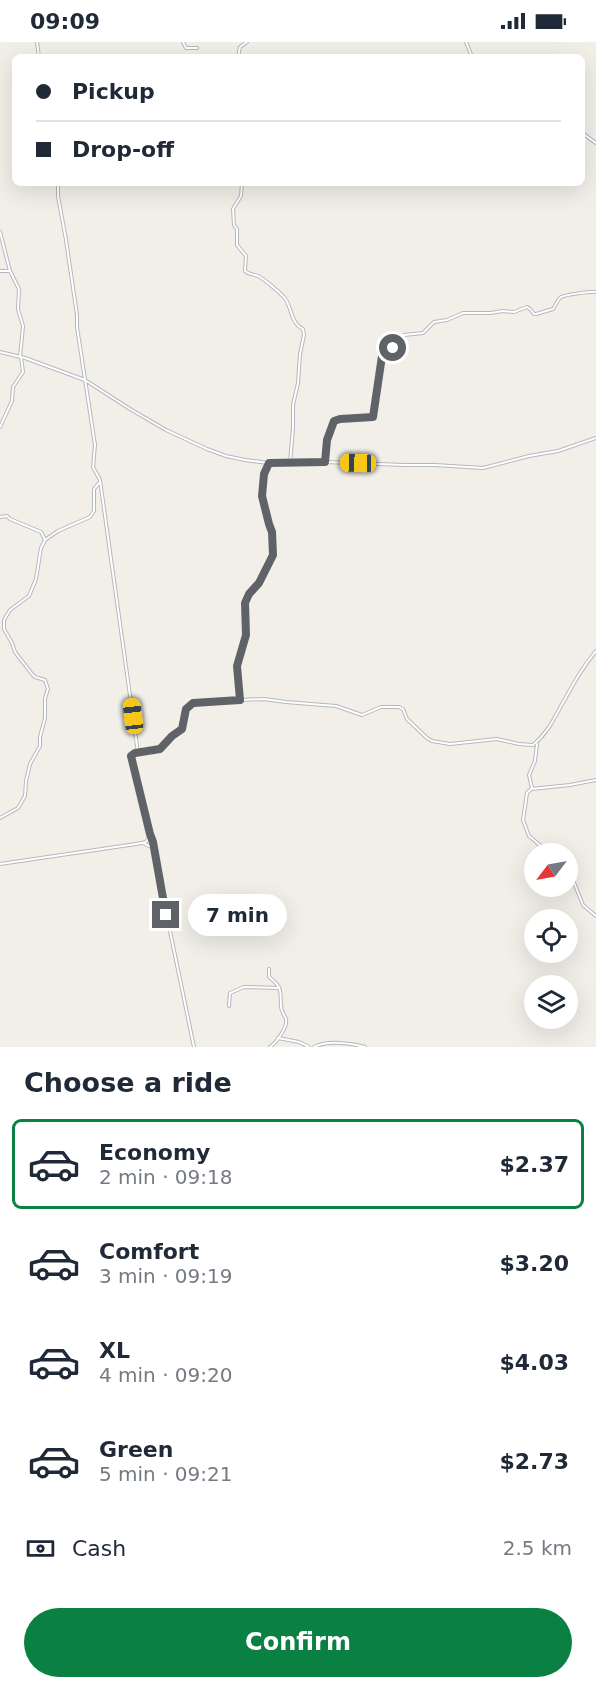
<!DOCTYPE html>
<html lang="en">
<head>
<meta charset="utf-8">
<style>
  :root { --surface:#fff; --page:#f2f2f3; --text:#1f2937; --muted:#747a83; --line:#e0e1e3; --accent:#0b8043 }
  body { margin:0; font-family:"DejaVu Sans",sans-serif; background:var(--page); color:var(--text); height:100vh; display:flex; flex-direction:column; font-size:22px; white-space:nowrap }
  * { box-sizing:border-box; margin:0 }
  p { font-size:20px; color:var(--muted) }
  .icon { flex:none; width:33px; height:33px; fill:none; stroke:currentColor; stroke-width:2; stroke-linecap:round; stroke-linejoin:round }
  .map { position:relative; height:1005px; overflow:hidden }
  .drawer { display:flex; flex-direction:column; background:var(--surface); flex:1 }
  .drawer>* { flex:none }
  .top-card { position:absolute; left:12px; top:12px; width:573px; height:132px; border-radius:9px; box-shadow:0 6px 24px #0002; display:grid; align-content:center; height:132px; padding:0 24px; background:var(--surface) }
  .needle { width:39px; rotate:238deg }
  .fabs { position:absolute; left:524px; top:801px; display:grid; gap:12px }
  .fabs a { display:grid; place-items:center; width:54px; height:54px; border-radius:50%; background:var(--surface); box-shadow:0 6px 24px #0002; font-size:30px }
  .end { position:absolute; width:27px; height:27px; margin:-14px; border:8px solid #5f6368; background:#fff; box-shadow:0 0 0 3px #fff }
  .from { border-radius:50% }
  .bubble { position:absolute; height:42px; border-radius:21px; background:var(--surface); box-shadow:0 6px 24px #0002; font-size:20px; font-weight:700; line-height:42px; text-align:center }
  .car { position:absolute; width:18px; height:36px; margin:-18px -9px; border-radius:8px; box-shadow:0 0 4px 2px #0007; background:linear-gradient(#f5c518 24%,#345 0 40%,#f5c518 0 76%,#345 0 86%,#f5c518 0) }
  .top-card b { display:flex; align-items:center; gap:21px; height:57px; font-size:22px }
  .top-card b+b { border-top:2px solid var(--line) }
  .top-card i { width:15px; height:15px; background:var(--text) }
  ul { padding:0; list-style:none }
  li { display:flex; align-items:center; gap:18px; height:90px; margin:0 12px 9px; padding:0 12px; border:3px solid transparent; border-radius:9px }
  li div { flex:1 }
  li b { display:block; font-size:22px }
  li em { font-style:normal; font-weight:700 }
  li.current { border-color:var(--accent) }
  li>.icon { width:54px; height:54px; stroke-width:1.5 }
  h2 { padding:0 24px; font-size:27px; line-height:72px }
  .pay { display:flex; align-items:center; gap:15px; height:66px; padding:0 24px; font-size:22px }
  .pay p { margin-inline-start:auto }
  .action { display:flex; gap:12px; margin-top:auto; padding:12px 24px }
  .action a { flex:1; height:69px; border-radius:36px; background:var(--accent); color:#fff; font-size:24px; font-weight:700; line-height:69px; text-align:center }
  .status { display:flex; justify-content:space-between; align-items:center; height:42px; padding:0 30px; background:var(--surface); direction:ltr }
  .status svg { height:16px; fill:currentColor }
  .map>svg:first-child { display:block }
  .lines { fill:none; stroke-linecap:round; stroke-linejoin:round }
  .minor-casing { stroke:#b5b8bc; stroke-width:4 }
  .minor { stroke:#fff; stroke-width:2 }
  .route { stroke:#5f6368; stroke-width:8 }
</style>
</head>
<body>
<div class="status"><b>09:09</b><svg viewBox="0 0 49 12"><path d="M0 12V9h3v3zM5 12V6h3v6zM10 12V3h3v9zM15 12V0h3v12zM26 1h20v11H26zM47 4h2v5h-2z"/></svg></div>
<div class="map">
<svg width="596" height="1005" viewBox="0 0 596 1005">
  <rect width="100%" height="100%" fill="#f1efe8"/>
  <g class="lines">
    <defs>
      <g id="minor">
        <path d="M 37,0 L 39,15"/>
        <path d="M 183,0 L 186,6 L 197,6"/>
        <path d="M 466,0 L 472,15"/>
        <path d="M 238,15 L 240,5 L 247,0"/>
        <path d="M 582,91 L 596,101"/>
        <path d="M 58,141 L 58,154 L 66,198 L 77,273 L 77,285 L 95,403 L 93,425 L 100,438 L 138,711"/>
        <path d="M 242,141 L 241,154 L 233,167 L 234,183 L 237,187 L 237,203 L 246,214 L 245,229 C 249,233 253,232 258,234 C 264,237 278,249 284,255 C 292,264 290,281 303,287 L 304,293 L 300,312 L 298,341 L 293,363 L 293,386 L 290,421"/>
        <path d="M 0,190 L 10,229 L 19,247 L 18,267 L 23,284 L 20,315"/>
        <path d="M 0,229 L 9,229"/>
        <path d="M 0,310 L 25,316 L 85,338 L 130,367 L 166,388 L 207,407 L 226,414 L 245,418 L 269,421 L 325,420 L 405,423 L 435,423 L 483,426 L 529,414 L 558,409 L 596,396"/>
        <path d="M 0,385 L 12,359 L 13,345 L 23,330 L 21,315"/>
        <path d="M 325,420 L 327,398 L 334,379 L 337,377 L 374,375 L 382,314 L 393,306 L 393,301 L 396,297 L 404,293 L 423,291 L 434,280 L 447,278 L 463,271 L 490,271 L 503,269 L 514,270 L 527,265 L 530,267 L 534,272 L 536,272 L 553,267 C 556,263 557,258 561,255 C 565,253 591,249 596,250"/>
        <path d="M 0,475 L 7,474 L 10,477 L 41,490 L 45,498"/>
        <path d="M 240,658 L 264,657 L 286,660 L 336,664 L 362,673 L 381,665 L 399,665 L 403,667 L 407,677 L 427,696 L 432,699 L 450,702 L 497,697 L 519,702 L 533,703 C 549,690 555,674 565,657 C 573,642 585,622 596,609"/>
        <path d="M 537,702 L 535,719 L 529,733 L 532,746 L 527,751 L 523,778 L 529,794 L 542,805 L 547,812"/>
        <path d="M 531,747 L 570,743 L 596,738"/>
        <path d="M 0,776 L 18,766 L 25,754 L 26,739 L 30,722 L 40,704 L 40,695 L 45,676 L 45,656 L 48,647 L 45,638 L 35,635 L 32,632 L 15,610 L 12,601 L 4,587 L 4,578 L 10,568 L 29,554 L 36,537 L 41,506 L 45,498 L 58,489 L 90,475 L 94,469 L 94,447 L 99,441"/>
        <path d="M 143,801 L 153,806"/>
        <path d="M 0,822 L 136,802 L 146,800 L 149,795"/>
        <path d="M 567,829 L 571,833 L 583,863 L 596,874"/>
        <path d="M 269,927 L 269,935 C 283,946 280,948 281,964 C 281,969 284,972 286,977 C 288,985 276,1001 270,1005"/>
        <path d="M 229,964 L 230,951 L 244,945 L 279,946"/>
        <path d="M 278,996 L 299,1000 L 309,1005"/>
        <path d="M 194,1005 L 159,836 L 153,800 L 150,792 L 131,716 L 132,713 L 135,711 L 150,710 L 162,706 L 172,694 L 182,687 L 187,666 L 197,660 L 238,659 L 240,657 L 237,624 L 246,593 L 245,561 L 249,552 L 259,541 L 273,512 L 272,490 L 268,479 L 262,454 L 264,432 L 269,421"/>
        <path d="M 314,1005 C 328,998 350,1001 365,1005"/>
      </g>
    </defs>
    <use href="#minor" class="minor-casing"/>
    <use href="#minor" class="minor"/>
  </g>
  <g class="lines">
    <path class="route" d="M 166,873 L 153,800 L 150,792 L 131,714 L 135,711 L 160,707 L 172,694 L 182,687 L 186,667 L 193,661 L 240,658 L 237,624 L 246,593 L 245,561 L 249,552 L 259,541 L 273,513 L 272,490 L 269,482 L 262,454 L 264,432 L 269,421 L 325,420 L 327,398 L 334,379 L 340,377 L 373,375 L 382,314 L 393,306"/>
  </g>
</svg>
<div class="fabs">
<a><svg class="needle" viewBox="-14 -14 28 28"><path d="M0-13l5 13h-10z" fill="#e53935"/><path d="M0 13l5-13h-10z" fill="#747a83"/></svg></a>
<a><svg class="icon" aria-label="locate" viewBox="0 0 24 24"><circle cx="12" cy="12" r="6"/><path d="M12 2v4M12 18v4M2 12h4M18 12h4"/></svg></a>
<a><svg class="icon" aria-label="layers" viewBox="0 0 24 24"><path d="M12 4l9 5-9 5-9-5zM3 14l9 5 9-5"/></svg></a>
</div>
<i class="end from" style="left:393px;top:306px"></i>
<i class="end" style="left:166px;top:873px"></i>
<div class="bubble" style="left:188px;top:852px;width:99px">7 min</div>
<i class="car" style="left:358px;top:421px;rotate:271deg"></i>
<i class="car" style="left:133px;top:674px;rotate:353deg"></i>
<div class="top-card">
<b><i class="from"></i>Pickup</b>
<b><i></i>Drop-off</b>
</div>
</div>
<section class="drawer">
<h2>Choose a ride</h2>
<ul>
<li class="current"><svg class="icon" aria-label="car" viewBox="0 0 24 24"><path d="M5 17H2v-5l4-1 3-4h7l3 4 3 1v5h-3M9 17h6M6 11h13"/><circle cx="7" cy="17" r="2"/><circle cx="17" cy="17" r="2"/></svg><div><b>Economy</b><p>2 min · 09:18</p></div><em>$2.37</em></li>
<li><svg class="icon" aria-label="car" viewBox="0 0 24 24"><path d="M5 17H2v-5l4-1 3-4h7l3 4 3 1v5h-3M9 17h6M6 11h13"/><circle cx="7" cy="17" r="2"/><circle cx="17" cy="17" r="2"/></svg><div><b>Comfort</b><p>3 min · 09:19</p></div><em>$3.20</em></li>
<li><svg class="icon" aria-label="car" viewBox="0 0 24 24"><path d="M5 17H2v-5l4-1 3-4h7l3 4 3 1v5h-3M9 17h6M6 11h13"/><circle cx="7" cy="17" r="2"/><circle cx="17" cy="17" r="2"/></svg><div><b>XL</b><p>4 min · 09:20</p></div><em>$4.03</em></li>
<li><svg class="icon" aria-label="car" viewBox="0 0 24 24"><path d="M5 17H2v-5l4-1 3-4h7l3 4 3 1v5h-3M9 17h6M6 11h13"/><circle cx="7" cy="17" r="2"/><circle cx="17" cy="17" r="2"/></svg><div><b>Green</b><p>5 min · 09:21</p></div><em>$2.73</em></li>
</ul>
<div class="pay"><svg class="icon" aria-label="cash" viewBox="0 0 24 24"><path d="M3 7h18v10H3z"/><circle cx="12" cy="12" r="2"/></svg>Cash<p>2.5 km</p></div>
<div class="action"><a>Confirm</a></div>
</section>
</body>
</html>
